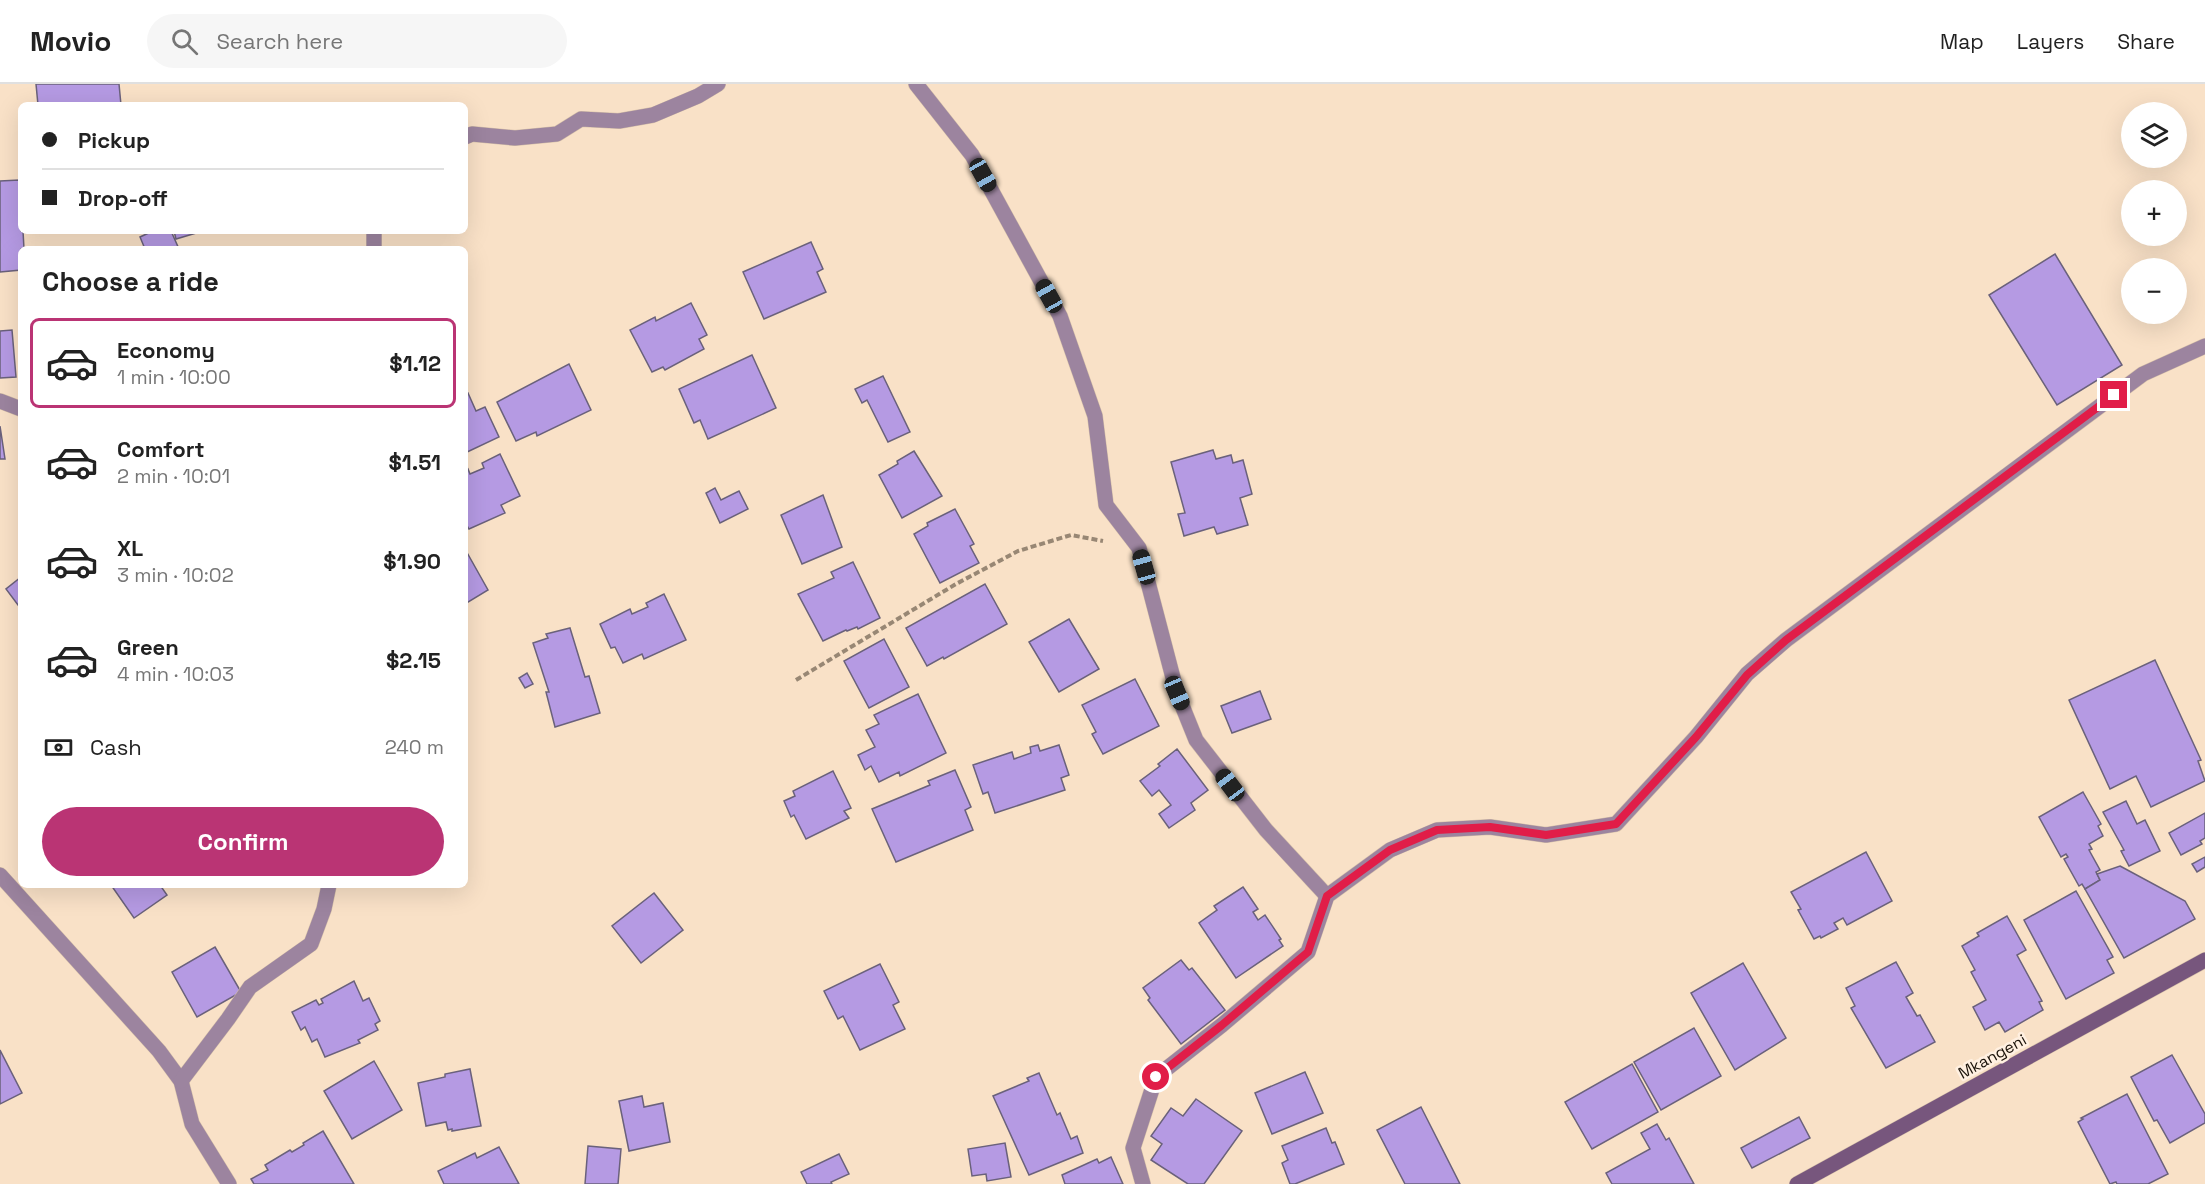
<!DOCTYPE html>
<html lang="en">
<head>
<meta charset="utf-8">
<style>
  :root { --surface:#fff; --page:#f6f6f6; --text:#222; --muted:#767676; --line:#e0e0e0; --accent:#ba3474 }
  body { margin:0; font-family:"Space Grotesk",sans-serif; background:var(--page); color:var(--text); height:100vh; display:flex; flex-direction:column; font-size:22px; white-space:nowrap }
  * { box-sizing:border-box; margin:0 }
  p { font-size:20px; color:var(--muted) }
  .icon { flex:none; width:33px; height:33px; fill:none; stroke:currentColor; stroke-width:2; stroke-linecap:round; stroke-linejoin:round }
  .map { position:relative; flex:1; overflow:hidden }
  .drawer { position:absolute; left:18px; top:162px; width:450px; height:642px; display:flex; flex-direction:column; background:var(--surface); border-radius:9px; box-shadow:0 6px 24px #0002 }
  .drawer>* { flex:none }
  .banner { position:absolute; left:18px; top:18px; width:450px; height:132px; border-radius:9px; box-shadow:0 6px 24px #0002; display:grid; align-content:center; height:132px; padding:0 24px; background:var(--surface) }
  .fabs { position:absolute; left:2121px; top:18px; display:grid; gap:12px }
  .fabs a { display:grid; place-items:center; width:66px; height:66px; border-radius:50%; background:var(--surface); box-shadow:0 6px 24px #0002; font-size:30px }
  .end { position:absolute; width:27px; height:27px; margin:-14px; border:8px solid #e11d48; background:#fff; box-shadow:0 0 0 3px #fff }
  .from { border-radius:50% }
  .car { position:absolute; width:18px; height:36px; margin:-18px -9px; border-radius:8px; box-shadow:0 0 4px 2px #0007; background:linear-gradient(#222 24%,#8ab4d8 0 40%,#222 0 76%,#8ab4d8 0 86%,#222 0) }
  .banner b { display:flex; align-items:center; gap:21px; height:57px; font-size:22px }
  .banner b+b { border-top:2px solid var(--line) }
  .banner i { width:15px; height:15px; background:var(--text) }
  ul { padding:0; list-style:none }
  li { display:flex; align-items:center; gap:18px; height:90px; margin:0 12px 9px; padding:0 12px; border:3px solid transparent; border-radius:9px }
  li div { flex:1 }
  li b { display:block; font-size:22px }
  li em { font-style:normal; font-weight:600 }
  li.current { border-color:var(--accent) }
  li>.icon { width:54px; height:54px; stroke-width:1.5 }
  h2 { padding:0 24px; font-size:27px; line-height:72px }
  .pay { display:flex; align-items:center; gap:15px; height:66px; padding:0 24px; font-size:22px }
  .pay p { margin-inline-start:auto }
  .primary-button { display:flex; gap:12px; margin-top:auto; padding:12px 24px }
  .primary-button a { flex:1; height:69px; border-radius:36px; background:var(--accent); color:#fff; font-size:24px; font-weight:600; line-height:69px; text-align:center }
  header { display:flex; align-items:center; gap:36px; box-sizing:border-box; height:84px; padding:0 30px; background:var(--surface); border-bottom:2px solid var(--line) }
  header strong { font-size:28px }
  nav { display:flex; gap:33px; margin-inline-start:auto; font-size:21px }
  .search { width:420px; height:54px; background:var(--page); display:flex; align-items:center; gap:15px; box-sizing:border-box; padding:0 21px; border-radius:33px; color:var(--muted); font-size:22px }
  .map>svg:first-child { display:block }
  .building { fill:#b59ae3; stroke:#6a617b; stroke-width:1.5 }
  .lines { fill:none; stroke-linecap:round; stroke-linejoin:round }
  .street-casing { stroke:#d5c0a9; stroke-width:16 }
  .secondary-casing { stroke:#d5c0a9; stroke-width:16 }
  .path { stroke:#988774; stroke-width:4; stroke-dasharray:6 3; stroke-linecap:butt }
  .street { stroke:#9c849f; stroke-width:15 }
  .secondary { stroke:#77567d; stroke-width:15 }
  .route { stroke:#e11d48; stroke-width:8 }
  .labels { text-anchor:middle; stroke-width:5; stroke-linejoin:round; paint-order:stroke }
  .street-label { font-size:16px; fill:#1a1209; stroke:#fff0e1 }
</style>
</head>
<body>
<header>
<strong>Movio</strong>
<div class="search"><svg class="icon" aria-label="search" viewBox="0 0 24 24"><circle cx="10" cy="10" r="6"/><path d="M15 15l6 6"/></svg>Search here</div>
<nav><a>Map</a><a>Layers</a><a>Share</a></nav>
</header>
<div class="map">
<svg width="2205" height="1100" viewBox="0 0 2205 1100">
  <rect width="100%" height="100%" fill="#f9e1c7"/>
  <g class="building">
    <path d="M 36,0 L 119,0 L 121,21 L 38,21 Z"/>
    <path d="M 19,96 L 21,147 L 23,147 L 24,165 L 21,165 L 21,186 L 0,188 L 0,97 Z"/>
    <path d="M 153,147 L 171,147 L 179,165 L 145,165 L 140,153 Z"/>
    <path d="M 174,147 L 203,147 L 176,155 Z"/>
    <path d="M 811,158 L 823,185 L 817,188 L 826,208 L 764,235 L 743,188 Z"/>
    <path d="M 2055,170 L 2122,281 L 2057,321 L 1989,211 Z"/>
    <path d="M 691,219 L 707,251 L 699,255 L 704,265 L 665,286 L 663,283 L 652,288 L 630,246 L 655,233 L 656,237 Z"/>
    <path d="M 12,246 L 16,293 L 0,294 L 0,247 Z"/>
    <path d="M 752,271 L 776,324 L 708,355 L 700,336 L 694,339 L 679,305 Z"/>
    <path d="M 569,280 L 591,326 L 537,352 L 536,348 L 516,357 L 497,318 Z"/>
    <path d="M 883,292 L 910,348 L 888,358 L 867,316 L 862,319 L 855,305 Z"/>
    <path d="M 468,309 L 476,327 L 485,323 L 499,353 L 465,369 L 465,310 Z"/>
    <path d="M 0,342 L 5,375 L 0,375 Z"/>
    <path d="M 1213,366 L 1216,375 L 1231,371 L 1233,379 L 1243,376 L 1252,410 L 1240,414 L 1248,441 L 1217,450 L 1214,443 L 1184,452 L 1178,430 L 1185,429 L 1171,378 Z"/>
    <path d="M 914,367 L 942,412 L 902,434 L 879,391 L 898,380 L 897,377 Z"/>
    <path d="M 500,370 L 520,412 L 501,421 L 505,429 L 469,445 L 465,438 L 465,387 L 468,385 L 470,390 L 484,384 L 482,379 Z"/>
    <path d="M 715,404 L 721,416 L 739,407 L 748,425 L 720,439 L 706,409 Z"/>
    <path d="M 823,411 L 842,463 L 802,480 L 781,431 Z"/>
    <path d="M 955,425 L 974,460 L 970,462 L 979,479 L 940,499 L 914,450 L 928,442 L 927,439 Z"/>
    <path d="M 465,465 L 488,506 L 465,520 Z"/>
    <path d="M 853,478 L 880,534 L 858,545 L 857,543 L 847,547 L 846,546 L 823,557 L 798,510 L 834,494 L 831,488 Z"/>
    <path d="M 21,493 L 21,525 L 6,505 Z"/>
    <path d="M 985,500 L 1007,540 L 944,575 L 943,573 L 927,582 L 906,544 Z"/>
    <path d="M 664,510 L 686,556 L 644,575 L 642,570 L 623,579 L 615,563 L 611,564 L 600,540 L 630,525 L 632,530 L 648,523 L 646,519 Z"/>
    <path d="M 1069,535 L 1099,585 L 1059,608 L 1029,558 Z"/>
    <path d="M 570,544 L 585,593 L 589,592 L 600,629 L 555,643 L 546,608 L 549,608 L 533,559 L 548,554 L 546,550 Z"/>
    <path d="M 884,555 L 909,603 L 869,624 L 844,577 Z"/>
    <path d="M 2155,576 L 2201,676 L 2198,677 L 2205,697 L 2151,723 L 2136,692 L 2110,705 L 2069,616 Z"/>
    <path d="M 527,589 L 533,600 L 525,604 L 519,594 Z"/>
    <path d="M 1135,595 L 1159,642 L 1103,670 L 1092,650 L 1096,648 L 1082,621 Z"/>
    <path d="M 1260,607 L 1271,635 L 1232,649 L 1221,622 Z"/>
    <path d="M 918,610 L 946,669 L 900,692 L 899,688 L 879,698 L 871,682 L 865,686 L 858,671 L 875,663 L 866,646 L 879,640 L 874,631 Z"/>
    <path d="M 1038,661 L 1040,667 L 1059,661 L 1069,691 L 1061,694 L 1065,706 L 995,729 L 988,708 L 983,710 L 973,681 L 1012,668 L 1014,675 L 1031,669 L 1030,663 Z"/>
    <path d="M 1177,665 L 1208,706 L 1191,719 L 1195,726 L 1169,744 L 1159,730 L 1171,721 L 1159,706 L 1152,712 L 1140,697 L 1160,682 L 1158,680 Z"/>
    <path d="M 955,686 L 971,723 L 965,726 L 973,746 L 896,778 L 872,725 L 930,701 L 928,697 Z"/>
    <path d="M 833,687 L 851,724 L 844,727 L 849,734 L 806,755 L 794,731 L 791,733 L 784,717 L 795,712 L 793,707 Z"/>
    <path d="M 2083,708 L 2101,740 L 2098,742 L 2103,752 L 2089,760 L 2092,765 L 2089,766 L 2100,786 L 2096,788 L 2100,796 L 2085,805 L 2082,800 L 2079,802 L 2064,775 L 2068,773 L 2066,770 L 2061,773 L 2039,733 Z"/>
    <path d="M 2126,717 L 2137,740 L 2145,736 L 2160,767 L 2129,782 L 2121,767 L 2124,766 L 2103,728 Z"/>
    <path d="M 2205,729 L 2205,754 L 2200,757 L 2202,760 L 2181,771 L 2169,749 Z"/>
    <path d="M 1866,768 L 1892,817 L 1847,841 L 1843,834 L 1834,839 L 1838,845 L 1821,854 L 1820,852 L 1814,855 L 1798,826 L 1801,825 L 1791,808 Z"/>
    <path d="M 2205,773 L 2205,783 L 2197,788 L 2192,780 Z"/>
    <path d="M 2120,782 L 2185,817 L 2195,835 L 2124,874 L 2085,805 L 2100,796 L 2097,790 Z"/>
    <path d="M 111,801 L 160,801 L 167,811 L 134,834 Z"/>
    <path d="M 1243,803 L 1258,825 L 1253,828 L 1258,836 L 1265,831 L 1281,855 L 1279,856 L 1283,862 L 1236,894 L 1199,839 L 1217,826 L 1214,822 Z"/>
    <path d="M 2076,807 L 2113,873 L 2107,876 L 2114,889 L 2066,915 L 2024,836 Z"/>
    <path d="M 654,809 L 683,846 L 641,879 L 612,842 Z"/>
    <path d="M 2007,832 L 2026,866 L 2017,871 L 2042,917 L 2039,918 L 2043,926 L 2005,948 L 1999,938 L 1985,946 L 1973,923 L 1986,916 L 1971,888 L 1975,886 L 1962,862 L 1979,852 L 1977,849 Z"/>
    <path d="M 215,863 L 241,908 L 197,933 L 172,888 Z"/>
    <path d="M 1181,876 L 1189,886 L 1192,884 L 1225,926 L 1181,960 L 1148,916 L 1150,914 L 1143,904 Z"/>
    <path d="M 1896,878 L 1913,909 L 1906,913 L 1917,932 L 1920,931 L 1935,958 L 1886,984 L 1851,924 L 1855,922 L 1846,904 Z"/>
    <path d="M 1743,879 L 1786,954 L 1735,986 L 1691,909 Z"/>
    <path d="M 880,880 L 899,918 L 893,921 L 905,945 L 860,966 L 843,932 L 838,935 L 824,907 Z"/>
    <path d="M 354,897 L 363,917 L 369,914 L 380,937 L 375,940 L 378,946 L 358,956 L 360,959 L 325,973 L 317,955 L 312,958 L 305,943 L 301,946 L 292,928 L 316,916 L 319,921 L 323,919 L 321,915 Z"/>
    <path d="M 1694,944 L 1721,992 L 1661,1026 L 1634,978 Z"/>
    <path d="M 0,966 L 22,1009 L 0,1020 Z"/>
    <path d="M 2172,971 L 2205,1030 L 2205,1039 L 2170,1059 L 2157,1036 L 2154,1037 L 2131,993 Z"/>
    <path d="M 374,977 L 402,1026 L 352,1055 L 324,1007 Z"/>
    <path d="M 1632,980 L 1658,1028 L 1592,1065 L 1565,1018 Z"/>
    <path d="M 470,985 L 481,1042 L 452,1047 L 452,1045 L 448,1046 L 446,1038 L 426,1042 L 418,999 L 445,993 L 445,990 Z"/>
    <path d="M 1305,988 L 1323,1029 L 1272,1050 L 1255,1009 Z"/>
    <path d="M 1039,989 L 1057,1031 L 1060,1029 L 1071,1055 L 1077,1052 L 1083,1069 L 1029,1091 L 993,1012 L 1029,997 L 1027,994 Z"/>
    <path d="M 2127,1010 L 2168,1090 L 2148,1100 L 2117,1100 L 2116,1098 L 2110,1100 L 2078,1038 L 2083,1035 L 2081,1034 Z"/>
    <path d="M 642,1012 L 644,1023 L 663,1019 L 670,1058 L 629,1067 L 619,1017 Z"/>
    <path d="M 1196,1015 L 1242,1047 L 1204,1100 L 1188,1100 L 1151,1076 L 1162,1060 L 1151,1052 L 1171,1024 L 1183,1032 Z"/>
    <path d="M 1421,1023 L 1460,1100 L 1405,1100 L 1377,1046 Z"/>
    <path d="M 1799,1033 L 1810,1054 L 1752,1084 L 1741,1064 Z"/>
    <path d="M 1657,1040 L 1666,1056 L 1669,1054 L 1694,1100 L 1612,1100 L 1606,1089 L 1650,1065 L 1641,1049 Z"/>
    <path d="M 1326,1044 L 1332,1059 L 1335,1058 L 1344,1080 L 1295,1100 L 1290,1100 L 1282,1079 L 1288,1076 L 1282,1062 Z"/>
    <path d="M 323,1047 L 354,1100 L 254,1100 L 251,1095 L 268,1086 L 265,1081 L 290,1066 L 292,1068 L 304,1061 L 303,1059 Z"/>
    <path d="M 1005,1059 L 1011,1093 L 987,1097 L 986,1090 L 972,1092 L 968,1065 Z"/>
    <path d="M 588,1062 L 621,1065 L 618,1100 L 585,1100 Z"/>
    <path d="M 499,1063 L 519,1100 L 444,1100 L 438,1087 L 475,1069 L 477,1074 Z"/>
    <path d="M 839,1070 L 849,1090 L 831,1098 L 832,1100 L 807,1100 L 801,1088 Z"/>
    <path d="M 1111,1073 L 1123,1100 L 1065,1100 L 1062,1091 L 1097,1075 L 1099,1079 Z"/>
  </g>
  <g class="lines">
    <defs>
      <g id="street">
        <path d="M 916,0 L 972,71 L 1060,232 L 1095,332 L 1106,421 L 1139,464 L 1177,609 L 1196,656 L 1266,746 L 1327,812"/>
        <path d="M 465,53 L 472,50 L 515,54 L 557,50 L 581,35 L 619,37 L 653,31 L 698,12 L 718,0"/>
        <path d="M 374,165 L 374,147"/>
        <path d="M 0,317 L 21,325"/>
        <path d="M 0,791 L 159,967 L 181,997 L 192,1040 L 229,1100"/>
        <path d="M 181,997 L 228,935 L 250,903 L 311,860 L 324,825 L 329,801"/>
        <path d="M 1143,1100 L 1133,1064 L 1156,993 L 1222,941 L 1308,868 L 1327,812 L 1390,766 L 1437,746 L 1490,743 L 1546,751 L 1616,740 L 1696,653 L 1747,590 L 1786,556 L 2143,290 L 2205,262"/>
      </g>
      <path id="secondary" d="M 1797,1100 L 2205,876"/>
    </defs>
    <use href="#street" class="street-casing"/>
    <use href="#secondary" class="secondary-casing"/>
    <path class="path" d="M 796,596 L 956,500 L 1018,467 L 1071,451 L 1103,457"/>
    <use href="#street" class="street"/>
    <use href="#secondary" class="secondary"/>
  </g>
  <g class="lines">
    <path class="route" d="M 1156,993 L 1222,941 L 1308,868 L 1327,812 L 1390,766 L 1437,746 L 1490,743 L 1546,751 L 1616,740 L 1696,653 L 1747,591 L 1786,556 L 2114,311"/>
  </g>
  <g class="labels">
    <g class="street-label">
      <text transform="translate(1992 972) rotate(-29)" y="6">Mkangeni</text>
    </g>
  </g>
</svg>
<div class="fabs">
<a><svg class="icon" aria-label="layers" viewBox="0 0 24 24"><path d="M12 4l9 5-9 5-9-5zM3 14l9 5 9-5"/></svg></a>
<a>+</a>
<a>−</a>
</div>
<i class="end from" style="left:1156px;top:993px"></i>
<i class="end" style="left:2114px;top:311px"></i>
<i class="car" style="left:983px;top:91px;rotate:151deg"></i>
<i class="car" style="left:1049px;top:212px;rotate:331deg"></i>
<i class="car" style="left:1144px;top:483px;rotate:344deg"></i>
<i class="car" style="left:1177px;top:609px;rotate:157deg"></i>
<i class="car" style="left:1230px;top:701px;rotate:323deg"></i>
<div class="banner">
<b><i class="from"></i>Pickup</b>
<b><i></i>Drop-off</b>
</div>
<section class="drawer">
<h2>Choose a ride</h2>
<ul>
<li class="current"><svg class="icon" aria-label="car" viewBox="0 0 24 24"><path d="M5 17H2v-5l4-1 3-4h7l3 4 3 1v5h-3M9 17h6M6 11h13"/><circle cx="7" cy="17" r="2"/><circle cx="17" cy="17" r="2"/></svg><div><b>Economy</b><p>1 min · 10:00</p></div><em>$1.12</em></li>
<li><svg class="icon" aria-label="car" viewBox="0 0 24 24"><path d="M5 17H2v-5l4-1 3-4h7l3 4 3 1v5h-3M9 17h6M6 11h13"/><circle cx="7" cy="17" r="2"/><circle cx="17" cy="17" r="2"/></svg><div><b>Comfort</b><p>2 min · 10:01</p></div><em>$1.51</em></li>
<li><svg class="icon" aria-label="car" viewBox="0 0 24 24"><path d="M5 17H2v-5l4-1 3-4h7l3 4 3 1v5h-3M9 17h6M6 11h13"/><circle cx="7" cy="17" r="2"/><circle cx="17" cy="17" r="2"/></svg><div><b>XL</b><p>3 min · 10:02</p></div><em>$1.90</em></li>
<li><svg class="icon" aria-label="car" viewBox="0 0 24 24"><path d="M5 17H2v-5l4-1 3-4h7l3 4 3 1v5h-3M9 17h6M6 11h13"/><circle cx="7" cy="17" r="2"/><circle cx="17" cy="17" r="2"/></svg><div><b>Green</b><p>4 min · 10:03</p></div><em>$2.15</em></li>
</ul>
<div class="pay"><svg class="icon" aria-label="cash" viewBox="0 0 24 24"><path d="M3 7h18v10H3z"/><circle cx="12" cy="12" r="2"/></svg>Cash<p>240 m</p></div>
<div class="primary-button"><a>Confirm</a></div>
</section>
</div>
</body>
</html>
